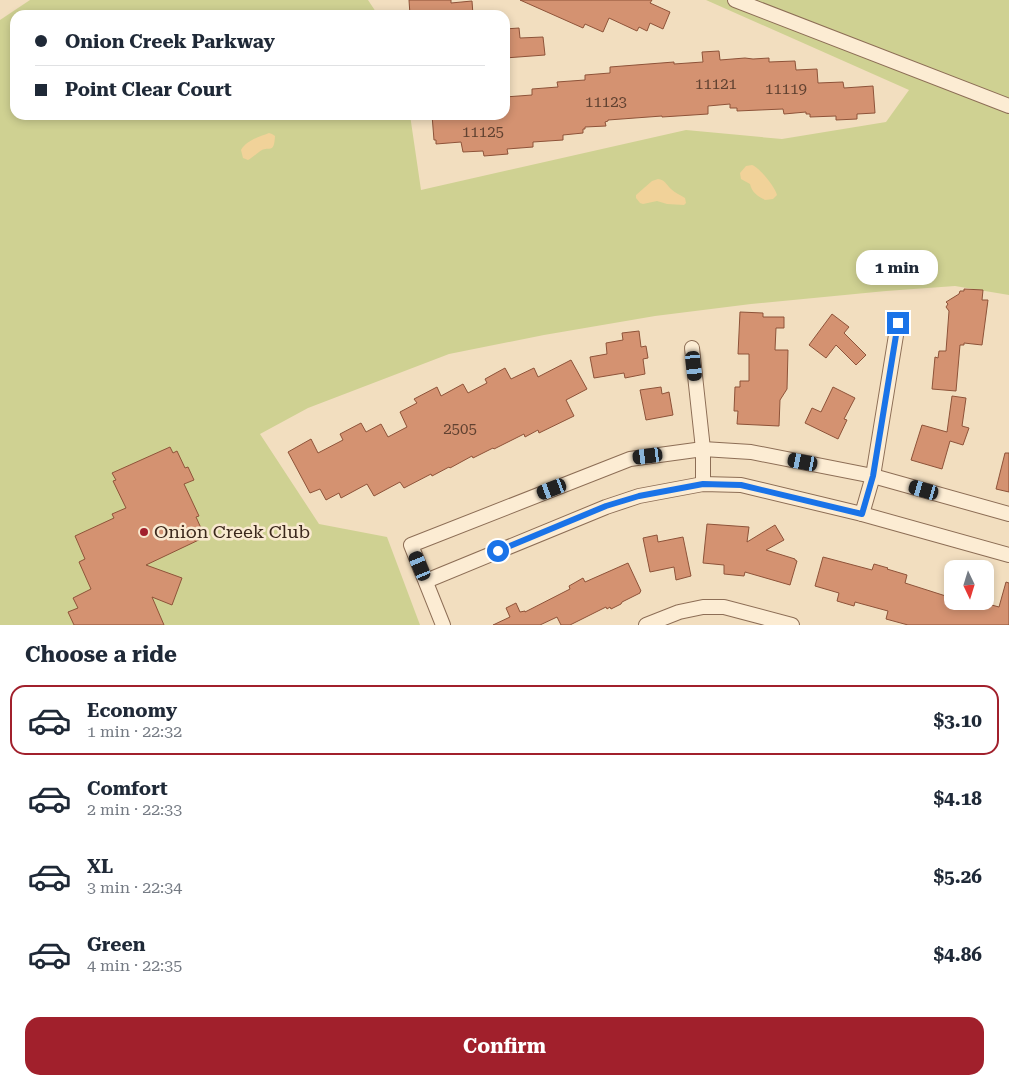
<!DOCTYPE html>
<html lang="en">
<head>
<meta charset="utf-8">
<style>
  :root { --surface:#fff; --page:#f2f2f3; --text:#1f2937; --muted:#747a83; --line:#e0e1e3; --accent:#a1202c }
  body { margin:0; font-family:"Roboto Serif",serif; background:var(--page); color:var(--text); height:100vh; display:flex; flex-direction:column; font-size:19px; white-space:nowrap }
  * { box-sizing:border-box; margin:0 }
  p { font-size:16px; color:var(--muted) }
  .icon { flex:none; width:28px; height:28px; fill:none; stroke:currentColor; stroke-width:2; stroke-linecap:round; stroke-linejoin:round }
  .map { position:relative; height:625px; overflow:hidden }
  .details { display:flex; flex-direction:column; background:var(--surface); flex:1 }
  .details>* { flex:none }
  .guide { position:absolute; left:10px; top:10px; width:500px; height:110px; border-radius:15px; box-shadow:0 2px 8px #0003; display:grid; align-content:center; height:110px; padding:0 25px; background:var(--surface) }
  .needle { width:32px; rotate:176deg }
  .tools { position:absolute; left:944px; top:560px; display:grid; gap:10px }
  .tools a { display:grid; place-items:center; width:50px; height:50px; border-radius:10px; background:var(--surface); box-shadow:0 2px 8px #0003; font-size:25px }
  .end { position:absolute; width:22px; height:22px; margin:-11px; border:6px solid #1a73e8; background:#fff; box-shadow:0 0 0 2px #fff }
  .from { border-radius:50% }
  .bubble { position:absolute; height:35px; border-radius:15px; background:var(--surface); box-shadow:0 2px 8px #0003; font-size:16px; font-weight:700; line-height:35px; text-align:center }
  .car { position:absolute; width:15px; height:30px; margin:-15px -8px; border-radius:6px; box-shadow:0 0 4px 1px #0007; background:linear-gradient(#222 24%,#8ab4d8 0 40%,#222 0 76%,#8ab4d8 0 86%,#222 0) }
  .guide b { display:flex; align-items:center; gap:18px; height:48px; font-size:19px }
  .guide b+b { border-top:1px solid var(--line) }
  .guide i { width:12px; height:12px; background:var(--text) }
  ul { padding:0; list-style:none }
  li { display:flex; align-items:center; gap:15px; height:70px; margin:0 10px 8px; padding:0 15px; border:2px solid transparent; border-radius:15px }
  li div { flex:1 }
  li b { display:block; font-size:19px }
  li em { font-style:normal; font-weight:700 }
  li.active { border-color:var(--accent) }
  li>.icon { width:45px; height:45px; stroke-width:1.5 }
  h2 { padding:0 25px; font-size:22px; line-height:60px }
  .action { display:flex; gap:10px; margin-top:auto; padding:10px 25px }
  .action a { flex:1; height:58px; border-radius:15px; background:var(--accent); color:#fff; font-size:20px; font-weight:700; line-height:58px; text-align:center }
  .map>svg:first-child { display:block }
  .green { fill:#cfd192 }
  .sand { fill:#f1d299 }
  .building { fill:#d49271; stroke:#8e5339 }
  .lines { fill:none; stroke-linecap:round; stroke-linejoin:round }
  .minor-casing { stroke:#8d6e56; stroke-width:16 }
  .minor { stroke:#fcecd3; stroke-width:14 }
  .route { stroke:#1a73e8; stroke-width:6 }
  .poi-dot { fill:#a1202c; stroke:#f9e9d0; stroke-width:2 }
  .labels { text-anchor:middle; stroke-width:5; stroke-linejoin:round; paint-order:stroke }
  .number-label { font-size:15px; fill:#614231 }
  .poi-label { font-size:18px; fill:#3b281c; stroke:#f9e9d0; text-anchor:start }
</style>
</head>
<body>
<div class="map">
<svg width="1009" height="625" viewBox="0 0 1009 625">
  <rect width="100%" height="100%" fill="#f2debf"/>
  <path class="green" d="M 30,0 L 368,0 L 378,15 L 15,15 L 15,115 L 410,115 L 421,190 L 686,130 L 782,139 L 886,122 L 909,90 L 706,0 L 1009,0 L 1009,295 L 955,286 L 886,291 L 751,304 L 655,316 L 544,335 L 449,354 L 308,408 L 260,434 L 319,524 L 387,537 L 420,625 L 0,625 L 0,20 Z"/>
  <g class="sand">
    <path d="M 269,133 L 272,134 L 275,136 C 274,156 269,144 259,152 C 255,155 252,158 248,160 L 243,158 L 241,150 C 247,140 259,137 269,133 Z"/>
    <path d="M 752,165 C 759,167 775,187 777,195 L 773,199 L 765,200 C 758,196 752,193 750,184 L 741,179 L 740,173 L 746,166 Z"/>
    <path d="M 658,179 C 665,180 666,184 671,189 C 675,193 681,195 685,198 L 686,203 L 684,205 L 667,204 L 657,201 L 643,204 L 640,203 L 636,198 L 636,195 L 652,181 Z"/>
  </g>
  <g class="building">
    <path d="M 409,0 L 451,0 L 451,3 L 472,1 L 473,15 L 410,15 Z"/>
    <path d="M 520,0 L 652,0 L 650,3 L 670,12 L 663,29 L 650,23 L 647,31 L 639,27 L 637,31 L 609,18 L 603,32 L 585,24 L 583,28 Z"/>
    <path d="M 519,28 L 520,38 L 543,37 L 545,55 L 505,58 L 505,29 Z"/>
    <path d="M 719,51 L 720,60 L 745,58 L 753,59 L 769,58 L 769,62 L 795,61 L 796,70 L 817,69 L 818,83 L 843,82 L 844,88 L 873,86 L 875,113 L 857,114 L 857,119 L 836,120 L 836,116 L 810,117 L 810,114 L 806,114 L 806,112 L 784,114 L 783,109 L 737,111 L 737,108 L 730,108 L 730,104 L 708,106 L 708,114 L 662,117 L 662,116 L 608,120 L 608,121 L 605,122 L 606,126 L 585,127 L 585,129 L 583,129 L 583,133 L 563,135 L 563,140 L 533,142 L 533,147 L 507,149 L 508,154 L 484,156 L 483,151 L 463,152 L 461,142 L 436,144 L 436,140 L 434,140 L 432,115 L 505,115 L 505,97 L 532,95 L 532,89 L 558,87 L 557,82 L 585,80 L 585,75 L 610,73 L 610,67 L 674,62 L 674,64 L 703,62 L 702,52 Z"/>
    <path d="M 964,289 L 983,290 L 982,300 L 988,300 L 982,345 L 964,343 L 964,345 L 960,345 L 956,391 L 932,389 L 935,357 L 938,358 L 939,351 L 946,351 L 949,311 L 946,307 L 948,304 L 946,302 L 959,294 L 960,291 L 964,291 Z"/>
    <path d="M 740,312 L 763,313 L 763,317 L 784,317 L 784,328 L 776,328 L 775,350 L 788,350 L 787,389 L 780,400 L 779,426 L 737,424 L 738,411 L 734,411 L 735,387 L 740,387 L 740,381 L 749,381 L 749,354 L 738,354 Z"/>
    <path d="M 832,314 L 849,327 L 844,333 L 866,355 L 856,365 L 836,345 L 826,358 L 809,345 Z"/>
    <path d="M 639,331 L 641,347 L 646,346 L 648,358 L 643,359 L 645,374 L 625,378 L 624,373 L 594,378 L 590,357 L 607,354 L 606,343 L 623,340 L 622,333 Z"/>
    <path d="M 571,360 L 587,389 L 566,400 L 574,416 L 539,433 L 538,430 L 525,437 L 524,434 L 494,449 L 493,448 L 473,458 L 472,456 L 450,468 L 449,467 L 432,476 L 431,474 L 404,488 L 400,482 L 374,496 L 367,484 L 341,498 L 339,493 L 326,500 L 320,489 L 310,493 L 288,452 L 311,439 L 318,453 L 343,440 L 340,434 L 361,423 L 366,432 L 381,424 L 388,437 L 407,427 L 400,412 L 417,403 L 414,399 L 437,387 L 441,396 L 463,384 L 468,393 L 487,383 L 485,379 L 505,368 L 511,379 L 534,368 L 538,377 Z"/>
    <path d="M 661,387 L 662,394 L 669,392 L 673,415 L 646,420 L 640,390 Z"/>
    <path d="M 833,387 L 855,398 L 844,419 L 847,420 L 838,439 L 805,423 L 812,408 L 821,412 Z"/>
    <path d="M 952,396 L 966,398 L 962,426 L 969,428 L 963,445 L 950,441 L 942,469 L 911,460 L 922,425 L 947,432 Z"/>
    <path d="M 170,447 L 173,453 L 177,451 L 185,468 L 188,467 L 194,480 L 184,484 L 199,516 L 196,517 L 205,537 L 146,565 L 182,578 L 172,605 L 152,597 L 164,625 L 74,625 L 68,612 L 78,608 L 73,598 L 91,589 L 79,562 L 85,559 L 75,536 L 114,518 L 112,514 L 126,508 L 113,481 L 116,480 L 112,473 Z"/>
    <path d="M 1005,453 L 1009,453 L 1009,492 L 996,489 Z"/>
    <path d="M 707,524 L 749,527 L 747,542 L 775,525 L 784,540 L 766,550 L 795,559 L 795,560 L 797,561 L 790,585 L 745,572 L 744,576 L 724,574 L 724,565 L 703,563 Z"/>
    <path d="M 657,535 L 658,542 L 683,537 L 691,576 L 676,580 L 674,567 L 650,572 L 643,538 Z"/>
    <path d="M 823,557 L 872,570 L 874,564 L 888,568 L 887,569 L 907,575 L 905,583 L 952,598 L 952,601 L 977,601 L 999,607 L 1006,582 L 1009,583 L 1009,625 L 908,625 L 886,619 L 888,611 L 855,602 L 854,606 L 837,601 L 839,593 L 815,586 Z"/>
    <path d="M 628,563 L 641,591 L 640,592 L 640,593 L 622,602 L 621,604 L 611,609 L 610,607 L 607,609 L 606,607 L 570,625 L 561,625 L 557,617 L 540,625 L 493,625 L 510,617 L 506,608 L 516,603 L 520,612 L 525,611 L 525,612 L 570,589 L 569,586 L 583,578 L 585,582 Z"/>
  </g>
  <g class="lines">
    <defs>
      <g id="minor">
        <path d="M 735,0 L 1009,106"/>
        <path d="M 692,348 L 703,449 L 703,484"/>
        <path d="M 862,514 L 873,476 L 898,323"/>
        <path d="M 426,581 L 606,507 L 639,496 L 703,484 L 741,485 L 862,514 L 1009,555"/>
        <path d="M 443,625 L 411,545 L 630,459 L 703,449 L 751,452 L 873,476 L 1009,514"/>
        <path d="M 646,625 L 679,612 L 703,607 L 724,607 L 792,625"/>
      </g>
    </defs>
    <use href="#minor" class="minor-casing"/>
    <use href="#minor" class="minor"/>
  </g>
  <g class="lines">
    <path class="route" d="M 498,551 L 606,506 L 639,496 L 703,484 L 741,485 L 862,514 L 873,476 L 898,323"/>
  </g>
  <circle class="poi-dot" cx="144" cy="532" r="5"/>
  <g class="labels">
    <g class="number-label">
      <text x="716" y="89">11121</text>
      <text x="786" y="94">11119</text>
      <text x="606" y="107">11123</text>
      <text x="483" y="137">11125</text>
      <text x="460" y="434">2505</text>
    </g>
    <g class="poi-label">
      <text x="154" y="538">Onion Creek Club</text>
    </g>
  </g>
</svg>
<div class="tools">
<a><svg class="needle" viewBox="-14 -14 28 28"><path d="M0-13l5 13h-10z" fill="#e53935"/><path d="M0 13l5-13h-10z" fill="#747a83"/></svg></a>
</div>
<i class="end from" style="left:498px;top:551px"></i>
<i class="end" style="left:898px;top:323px"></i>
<div class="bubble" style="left:856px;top:250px;width:82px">1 min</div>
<i class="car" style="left:694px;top:366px;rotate:174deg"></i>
<i class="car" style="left:648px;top:456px;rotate:263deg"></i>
<i class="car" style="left:803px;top:462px;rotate:281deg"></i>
<i class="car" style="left:552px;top:489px;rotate:249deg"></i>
<i class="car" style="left:924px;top:490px;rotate:286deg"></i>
<i class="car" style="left:420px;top:566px;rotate:337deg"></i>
<div class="guide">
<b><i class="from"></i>Onion Creek Parkway</b>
<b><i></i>Point Clear Court</b>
</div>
</div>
<section class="details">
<h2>Choose a ride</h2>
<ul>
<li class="active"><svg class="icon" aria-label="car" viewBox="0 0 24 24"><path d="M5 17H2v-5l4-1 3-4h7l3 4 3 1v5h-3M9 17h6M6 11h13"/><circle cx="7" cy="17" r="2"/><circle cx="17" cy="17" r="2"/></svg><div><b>Economy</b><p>1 min · 22:32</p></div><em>$3.10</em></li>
<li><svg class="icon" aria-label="car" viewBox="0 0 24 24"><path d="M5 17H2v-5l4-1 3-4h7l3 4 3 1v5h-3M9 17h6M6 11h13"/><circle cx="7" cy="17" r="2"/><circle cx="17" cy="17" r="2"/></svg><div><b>Comfort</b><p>2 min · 22:33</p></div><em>$4.18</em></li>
<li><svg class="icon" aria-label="car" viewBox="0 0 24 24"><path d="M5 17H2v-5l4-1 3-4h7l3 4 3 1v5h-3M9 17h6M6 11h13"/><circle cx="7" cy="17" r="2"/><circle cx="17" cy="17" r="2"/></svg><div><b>XL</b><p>3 min · 22:34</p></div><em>$5.26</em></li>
<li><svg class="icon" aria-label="car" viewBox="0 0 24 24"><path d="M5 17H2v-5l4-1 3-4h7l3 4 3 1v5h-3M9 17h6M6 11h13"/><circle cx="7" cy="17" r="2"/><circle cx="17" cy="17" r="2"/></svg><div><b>Green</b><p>4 min · 22:35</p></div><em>$4.86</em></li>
</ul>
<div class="action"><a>Confirm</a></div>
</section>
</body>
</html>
